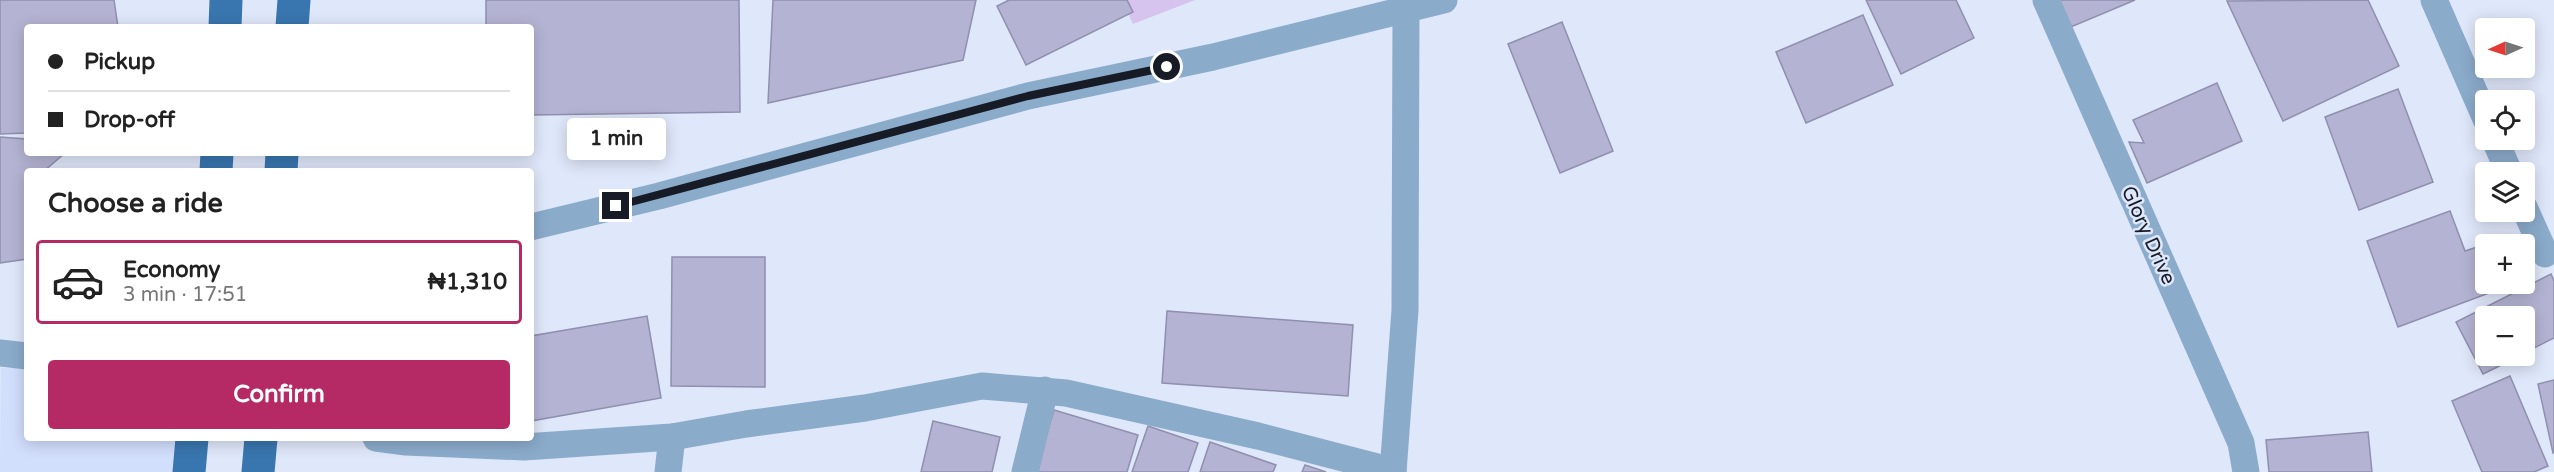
<!DOCTYPE html>
<html lang="en">
<head>
<meta charset="utf-8">
<style>
  :root { --surface:#fff; --page:#f6f6f6; --text:#222; --muted:#767676; --line:#e0e0e0; --accent:#b52a65 }
  body { margin:0; font-family:"Varela Round",sans-serif; background:var(--page); color:var(--text); height:100vh; display:flex; flex-direction:column; font-size:22px; white-space:nowrap }
  * { box-sizing:border-box; margin:0 }
  p { font-size:20px; color:var(--muted) }
  .icon { flex:none; width:33px; height:33px; fill:none; stroke:currentColor; stroke-width:2; stroke-linecap:round; stroke-linejoin:round }
  .map { position:relative; flex:1; overflow:hidden }
  .sheet { position:absolute; left:24px; top:168px; width:510px; height:273px; display:flex; flex-direction:column; background:var(--surface); border-radius:6px; box-shadow:0 3px 15px #0003 }
  .sheet>* { flex:none }
  .banner { position:absolute; left:24px; top:24px; width:510px; height:132px; border-radius:6px; box-shadow:0 3px 15px #0003; display:grid; align-content:center; height:132px; padding:0 24px; background:var(--surface) }
  .needle { width:39px; rotate:267deg }
  .fabs { position:absolute; left:2475px; top:18px; display:grid; gap:12px }
  .fabs a { display:grid; place-items:center; width:60px; height:60px; border-radius:6px; background:var(--surface); box-shadow:0 3px 15px #0003; font-size:30px }
  .end { position:absolute; width:27px; height:27px; margin:-14px; border:8px solid #171b26; background:#fff; box-shadow:0 0 0 3px #fff }
  .from { border-radius:50% }
  .bubble { position:absolute; height:42px; border-radius:6px; background:var(--surface); box-shadow:0 3px 15px #0003; font-size:20px; font-weight:700; line-height:42px; text-align:center }
  .banner b { display:flex; align-items:center; gap:21px; height:57px; font-size:22px }
  .banner b+b { border-top:2px solid var(--line) }
  .banner i { width:15px; height:15px; background:var(--text) }
  ul { padding:0; list-style:none }
  li { display:flex; align-items:center; gap:18px; height:84px; margin:0 12px 9px; padding:0 12px; border:3px solid transparent; border-radius:6px }
  li div { flex:1 }
  li b { display:block; font-size:22px }
  li em { font-style:normal; font-weight:700 }
  li.active { border-color:var(--accent) }
  li>.icon { width:54px; height:54px; stroke-width:1.5 }
  h2 { padding:0 24px; font-size:27px; line-height:72px }
  .cta { display:flex; gap:12px; margin-top:auto; padding:12px 24px }
  .cta a { flex:1; height:69px; border-radius:6px; background:var(--accent); color:#fff; font-size:24px; font-weight:700; line-height:69px; text-align:center }
  .map>svg:first-child { display:block }
  .built { fill:#d1defc }
  .green { fill:#d6c3ee }
  .building { fill:#b4b3d3; stroke:#8f8fae; stroke-width:1.5 }
  .lines { fill:none; stroke-linecap:round; stroke-linejoin:round }
  .minor { stroke:#8babcb; stroke-width:27 }
  .primary { stroke:#3976af; stroke-width:33 }
  .route { stroke:#171b26; stroke-width:8 }
  .labels { text-anchor:middle; stroke-width:5; stroke-linejoin:round; paint-order:stroke }
  .street-label { font-size:20px; fill:#171b26; stroke:#dfe7fa }
</style>
</head>
<body>
<div class="map">
<svg width="2554" height="472" viewBox="0 0 2554 472">
  <rect width="100%" height="100%" fill="#dfe7fa"/>
  <path class="built" d="M 1,368 L 27,368 L 27,438 L 175,438 L 172,472 L 0,472 Z"/>
  <path class="green" d="M 1122,0 L 1195,0 L 1133,24 Z"/>
  <g class="building">
    <path d="M 0,0 L 114,0 L 118,27 L 27,27 L 27,133 L 0,134 Z"/>
    <path d="M 486,0 L 739,0 L 740,112 L 531,115 L 531,27 L 486,27 Z"/>
    <path d="M 773,0 L 976,0 L 963,60 L 768,103 Z"/>
    <path d="M 1009,0 L 1127,0 L 1133,12 L 1026,65 L 997,6 Z"/>
    <path d="M 1866,0 L 1956,0 L 1974,38 L 1901,74 Z"/>
    <path d="M 2054,0 L 2135,0 L 2066,29 Z"/>
    <path d="M 2368,0 L 2399,66 L 2283,121 L 2227,1 Z"/>
    <path d="M 1863,15 L 1893,85 L 1806,123 L 1776,52 Z"/>
    <path d="M 1562,22 L 1613,151 L 1560,173 L 1508,44 Z"/>
    <path d="M 2217,83 L 2242,141 L 2147,183 L 2129,142 L 2144,143 L 2133,120 Z"/>
    <path d="M 2398,89 L 2433,182 L 2359,210 L 2325,117 Z"/>
    <path d="M 0,137 L 27,139 L 27,153 L 65,153 L 44,171 L 27,171 L 27,259 L 0,263 Z"/>
    <path d="M 2450,211 L 2465,251 L 2489,243 L 2489,244 L 2486,244 L 2486,284 L 2504,284 L 2505,287 L 2398,327 L 2367,241 Z"/>
    <path d="M 672,257 L 765,257 L 765,387 L 671,386 Z"/>
    <path d="M 2551,274 L 2554,281 L 2554,338 L 2524,353 L 2524,316 L 2486,316 L 2486,356 L 2520,356 L 2483,374 L 2456,322 Z"/>
    <path d="M 1167,311 L 1353,325 L 1348,396 L 1162,383 Z"/>
    <path d="M 647,316 L 661,398 L 531,421 L 531,336 Z"/>
    <path d="M 2510,376 L 2548,466 L 2534,472 L 2482,472 L 2452,401 Z"/>
    <path d="M 2554,380 L 2554,452 L 2553,453 L 2538,384 Z"/>
    <path d="M 1054,410 L 1138,435 L 1127,472 L 1035,472 Z"/>
    <path d="M 933,421 L 1000,437 L 992,472 L 921,472 Z"/>
    <path d="M 1148,426 L 1198,443 L 1188,472 L 1132,472 Z"/>
    <path d="M 2368,432 L 2372,472 L 2269,472 L 2266,440 Z"/>
    <path d="M 1210,442 L 1276,465 L 1273,472 L 1200,472 Z"/>
    <path d="M 1305,465 L 1326,472 L 1302,472 Z"/>
  </g>
  <g class="lines">
    <g class="minor">
      <path d="M 2046,0 L 2241,443 L 2246,472"/>
      <path d="M 2434,0 L 2486,119"/>
      <path d="M 2495,140 L 2509,172"/>
      <path d="M 2524,207 L 2545,254"/>
      <path d="M 531,227 L 659,196 L 1028,96 L 1213,57 L 1444,0"/>
      <path d="M 0,353 L 27,356"/>
      <path d="M 376,438 L 406,442 L 524,447 L 672,437 L 746,424 L 865,408 L 982,386 L 1066,393 L 1258,436 L 1393,471"/>
      <path d="M 668,472 L 672,437"/>
      <path d="M 1025,472 L 1045,390"/>
      <path d="M 1393,472 L 1405,310 L 1406,10"/>
    </g>
    <g class="primary">
      <path d="M 225,27 L 226,0"/>
      <path d="M 292,27 L 294,0"/>
      <path d="M 216,171 L 217,153"/>
      <path d="M 281,171 L 282,153"/>
      <path d="M 189,472 L 192,438"/>
      <path d="M 258,472 L 261,438"/>
    </g>
  </g>
  <g class="lines">
    <path class="route" d="M 616,206 L 1028,96 L 1167,67"/>
  </g>
  <g class="labels">
    <g class="street-label">
      <text transform="translate(2149 235) rotate(66)" y="7">Glory Drive</text>
    </g>
  </g>
</svg>
<div class="fabs">
<a><svg class="needle" viewBox="-14 -14 28 28"><path d="M0-13l5 13h-10z" fill="#e53935"/><path d="M0 13l5-13h-10z" fill="#767676"/></svg></a>
<a><svg class="icon" aria-label="locate" viewBox="0 0 24 24"><circle cx="12" cy="12" r="6"/><path d="M12 2v4M12 18v4M2 12h4M18 12h4"/></svg></a>
<a><svg class="icon" aria-label="layers" viewBox="0 0 24 24"><path d="M12 4l9 5-9 5-9-5zM3 14l9 5 9-5"/></svg></a>
<a>+</a>
<a>−</a>
</div>
<i class="end from" style="left:1167px;top:67px"></i>
<i class="end" style="left:616px;top:206px"></i>
<div class="bubble" style="left:567px;top:118px;width:99px">1 min</div>
<div class="banner">
<b><i class="from"></i>Pickup</b>
<b><i></i>Drop-off</b>
</div>
<section class="sheet">
<h2>Choose a ride</h2>
<ul>
<li class="active"><svg class="icon" aria-label="car" viewBox="0 0 24 24"><path d="M5 17H2v-5l4-1 3-4h7l3 4 3 1v5h-3M9 17h6M6 11h13"/><circle cx="7" cy="17" r="2"/><circle cx="17" cy="17" r="2"/></svg><div><b>Economy</b><p>3 min · 17:51</p></div><em>₦1,310</em></li>
</ul>
<div class="cta"><a>Confirm</a></div>
</section>
</div>
</body>
</html>
